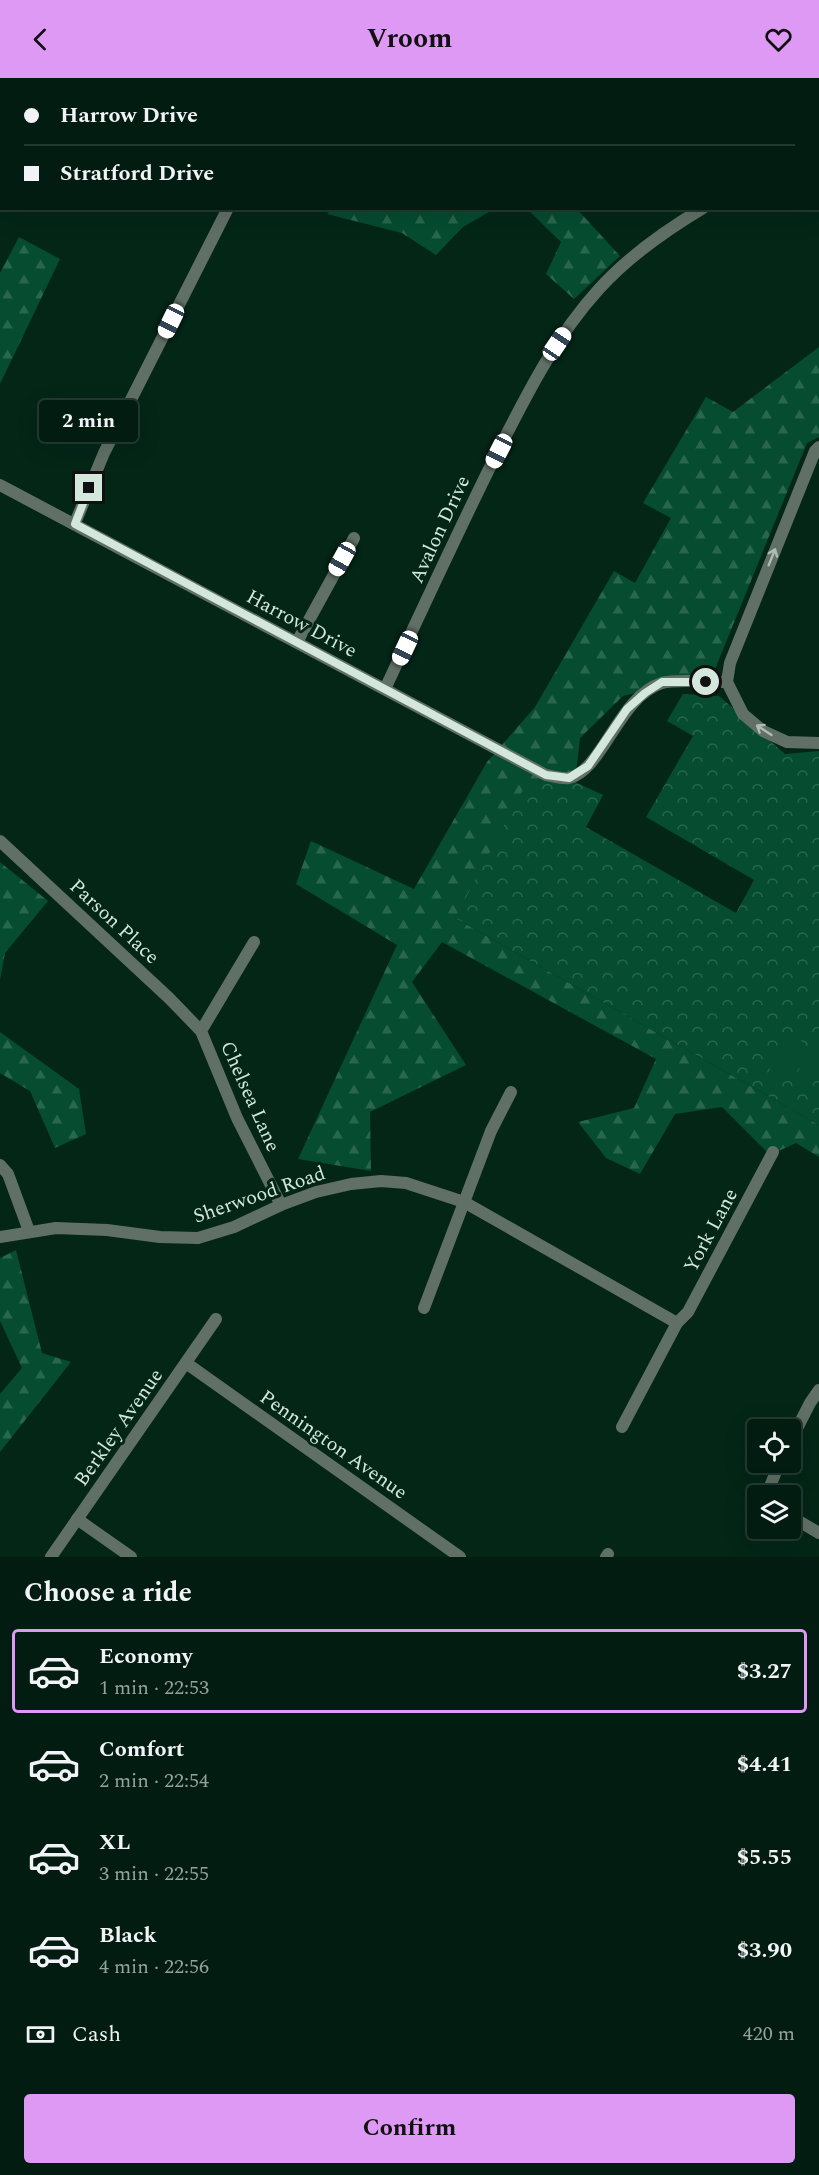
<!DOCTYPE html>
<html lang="en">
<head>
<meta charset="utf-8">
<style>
  :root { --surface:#021c11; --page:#0c251a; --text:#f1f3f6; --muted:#96a19f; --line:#233a31; --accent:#dd99f4 }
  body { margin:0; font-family:Spectral,serif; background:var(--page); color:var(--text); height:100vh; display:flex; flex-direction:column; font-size:22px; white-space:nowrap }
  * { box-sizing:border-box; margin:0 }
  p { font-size:20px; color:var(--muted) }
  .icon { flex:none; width:33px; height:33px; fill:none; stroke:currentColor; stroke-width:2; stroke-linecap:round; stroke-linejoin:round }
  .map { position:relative; height:1479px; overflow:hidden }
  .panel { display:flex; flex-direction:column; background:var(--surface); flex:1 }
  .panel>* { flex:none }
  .guide { position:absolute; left:0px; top:0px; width:819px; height:132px; box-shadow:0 6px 24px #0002,0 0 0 2px var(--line); display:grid; align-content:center; height:132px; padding:0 24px; background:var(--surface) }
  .tools { position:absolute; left:747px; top:1341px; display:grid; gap:12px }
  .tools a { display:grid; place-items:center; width:54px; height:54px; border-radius:6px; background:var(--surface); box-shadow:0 6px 24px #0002,0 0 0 2px var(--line); font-size:30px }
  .end { position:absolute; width:27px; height:27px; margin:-14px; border:8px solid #d4e7dc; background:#111; box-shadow:0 0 0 3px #111 }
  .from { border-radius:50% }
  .bubble { position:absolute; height:42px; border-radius:6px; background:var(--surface); box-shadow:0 6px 24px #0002,0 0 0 2px var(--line); font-size:20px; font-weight:700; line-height:42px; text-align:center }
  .car { position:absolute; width:18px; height:36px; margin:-18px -9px; border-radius:8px; box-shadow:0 0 4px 2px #0007; background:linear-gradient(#fff 24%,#345 0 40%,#fff 0 76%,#345 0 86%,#fff 0) }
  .guide b { display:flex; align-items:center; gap:21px; height:57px; font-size:22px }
  .guide b+b { border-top:2px solid var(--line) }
  .guide i { width:15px; height:15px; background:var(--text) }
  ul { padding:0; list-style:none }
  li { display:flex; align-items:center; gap:18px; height:84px; margin:0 12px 9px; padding:0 12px; border:3px solid transparent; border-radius:6px }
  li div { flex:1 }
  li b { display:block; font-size:22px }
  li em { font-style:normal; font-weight:700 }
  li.selected { border-color:var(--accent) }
  li>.icon { width:54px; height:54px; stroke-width:1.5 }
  h2 { padding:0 24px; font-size:27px; line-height:72px }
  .pay { display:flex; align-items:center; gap:15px; height:66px; padding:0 24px; font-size:22px }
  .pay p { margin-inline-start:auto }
  .cta { display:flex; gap:12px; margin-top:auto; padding:12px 24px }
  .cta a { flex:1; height:69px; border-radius:6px; background:var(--accent); color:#111; font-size:24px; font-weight:700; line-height:69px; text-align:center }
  header { display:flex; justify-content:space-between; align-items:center; height:78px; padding:0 24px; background:var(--accent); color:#111; font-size:27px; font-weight:700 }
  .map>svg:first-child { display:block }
  .forest { fill:url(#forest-firs) }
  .park { fill:url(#park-crowns) }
  .pitch { fill:#054c31 }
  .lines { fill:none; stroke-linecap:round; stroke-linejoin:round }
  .minor { stroke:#617067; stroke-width:12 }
  .oneway { stroke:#acbdb3 }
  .route { stroke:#d4e7dc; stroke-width:8 }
  .labels { text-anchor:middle; stroke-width:6; stroke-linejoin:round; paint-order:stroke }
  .street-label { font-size:20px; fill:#d4e7dc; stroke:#032617 }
</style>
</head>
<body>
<header><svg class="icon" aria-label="back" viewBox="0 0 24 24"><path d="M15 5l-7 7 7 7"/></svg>Vroom<svg class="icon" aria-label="heart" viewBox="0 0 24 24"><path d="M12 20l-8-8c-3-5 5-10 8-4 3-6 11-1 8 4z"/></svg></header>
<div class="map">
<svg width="819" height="1479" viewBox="0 0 819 1479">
  <defs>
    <pattern id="forest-firs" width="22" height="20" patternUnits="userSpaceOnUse" patternTransform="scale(1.5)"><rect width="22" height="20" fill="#054c31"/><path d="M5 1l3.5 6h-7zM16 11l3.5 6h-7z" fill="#29664e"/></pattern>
    <pattern id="park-crowns" width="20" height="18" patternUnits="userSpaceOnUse" patternTransform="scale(1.5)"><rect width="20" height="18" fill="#054c31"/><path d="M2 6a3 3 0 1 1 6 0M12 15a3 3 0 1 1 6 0" fill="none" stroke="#29664e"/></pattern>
  </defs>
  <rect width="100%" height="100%" fill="#032617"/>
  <g class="forest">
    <path d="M 333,130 L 494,130 L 494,131 L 463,149 L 436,177 L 402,155 L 327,136 Z"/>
    <path d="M 527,131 L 577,131 L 620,178 L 574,221 L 546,196 L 561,164 Z"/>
    <path d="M 19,159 L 60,181 L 0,306 L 0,195 Z"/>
    <path d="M 819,269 L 819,359 L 807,365 L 713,596 L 623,618 L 580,660 L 575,704 L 455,840 L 819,1047 L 819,1079 L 796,1065 L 770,1077 L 722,1029 L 675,1036 L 640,1096 L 606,1080 L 578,1044 L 634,1030 L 656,981 L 442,864 L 412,904 L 466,987 L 370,1034 L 371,1093 L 298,1081 L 397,867 L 296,806 L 311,763 L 414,811 L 487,684 L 535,629 L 614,493 L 635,505 L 671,440 L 643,425 L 706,319 L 733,334 Z"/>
    <path d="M 0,784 L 48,823 L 5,875 L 0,902 Z"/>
    <path d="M 0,954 L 79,1011 L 86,1056 L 55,1070 L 30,1013 L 0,995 Z"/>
    <path d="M 16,1172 L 42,1275 L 71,1284 L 0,1374 L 0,1316 L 22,1290 L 0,1243 L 0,1180 Z"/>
  </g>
  <path class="park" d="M 683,616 L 719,618 L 785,676 L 819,673 L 819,1047 L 455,840 L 526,706 L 575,704 L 603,717 L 586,749 L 736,835 L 754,802 L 646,739 L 693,658 L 667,643 Z"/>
  <g class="pitch">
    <path d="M 786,956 L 803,964 L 785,1003 L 768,995 Z"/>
    <path d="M 810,968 L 819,972 L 819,992 L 809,1015 L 792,1007 Z"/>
  </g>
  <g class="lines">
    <g class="minor">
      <path d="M 790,0 L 791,2"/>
      <path d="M 303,2 L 304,0"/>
      <path d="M 818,44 L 819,47"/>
      <path d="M 818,70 L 819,69"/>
      <path d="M 819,369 L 815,373 L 730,585 L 727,604 L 743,636 L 763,653 L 787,664 L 819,665"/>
      <path d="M 0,407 L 546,697 C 552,698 562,701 569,700 C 603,692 619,618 662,605 C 673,601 714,604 727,604"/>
      <path d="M 75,445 L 104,375 L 228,130"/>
      <path d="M 297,564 L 354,460"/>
      <path d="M 385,611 C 422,532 459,451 498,373 C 527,316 556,258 599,211 C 626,181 668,151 703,130"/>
      <path d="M 0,763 L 169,920 L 201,953"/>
      <path d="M 254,864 L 201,953 L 237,1040 L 281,1127"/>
      <path d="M 0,1087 L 8,1096 L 29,1153"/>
      <path d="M 0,1159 L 56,1150 L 107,1152 L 160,1159 L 198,1160 L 234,1149 L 281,1127 L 316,1114 L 351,1106 L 381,1103 L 406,1105 L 464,1124 L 677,1245"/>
      <path d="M 424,1230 L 491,1053 L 511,1014"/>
      <path d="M 186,1285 L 460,1479"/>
      <path d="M 622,1349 L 677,1245 L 688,1234 L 773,1074"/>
      <path d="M 790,1364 L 810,1325 L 819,1312"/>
      <path d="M 766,1418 L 780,1384"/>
      <path d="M 790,1438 L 819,1455"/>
      <path d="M 77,1441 L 131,1479"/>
      <path d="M 51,1479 L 216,1241"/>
      <path d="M 606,1479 L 608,1476"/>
    </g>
  </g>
  <defs><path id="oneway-shaft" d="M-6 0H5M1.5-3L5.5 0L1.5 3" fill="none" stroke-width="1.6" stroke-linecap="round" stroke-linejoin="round" transform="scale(1.5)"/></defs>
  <g class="oneway">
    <use href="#oneway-shaft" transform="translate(772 479) rotate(-68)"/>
    <use href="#oneway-shaft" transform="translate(764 652) rotate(-147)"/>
  </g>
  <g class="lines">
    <path class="route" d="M 89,410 L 75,446 L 546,697 L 569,700 L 588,688 L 627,631 L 645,615 L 662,604 L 706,604"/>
  </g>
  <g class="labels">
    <g class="street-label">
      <text transform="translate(439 451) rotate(-65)" y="7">Avalon Drive</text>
      <text transform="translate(302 545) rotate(28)" y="7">Harrow Drive</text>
      <text transform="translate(115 843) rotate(43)" y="7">Parson Place</text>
      <text transform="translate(251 1018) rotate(66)" y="7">Chelsea Lane</text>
      <text transform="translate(259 1116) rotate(-19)" y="7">Sherwood Road</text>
      <text transform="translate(710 1152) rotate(-62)" y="7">York Lane</text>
      <text transform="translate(118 1349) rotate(-55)" y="7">Berkley Avenue</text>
      <text transform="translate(334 1366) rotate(35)" y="7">Pennington Avenue</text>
    </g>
  </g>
</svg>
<div class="tools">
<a><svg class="icon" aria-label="locate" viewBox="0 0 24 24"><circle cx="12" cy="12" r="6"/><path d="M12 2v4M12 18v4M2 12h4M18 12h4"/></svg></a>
<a><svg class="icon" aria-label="layers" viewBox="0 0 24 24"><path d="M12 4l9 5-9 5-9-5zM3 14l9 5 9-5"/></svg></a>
</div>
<i class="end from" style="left:706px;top:604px"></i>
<i class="end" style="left:89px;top:410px"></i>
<div class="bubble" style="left:39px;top:322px;width:99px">2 min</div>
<i class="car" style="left:171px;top:243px;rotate:206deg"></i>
<i class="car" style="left:557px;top:266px;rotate:34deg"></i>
<i class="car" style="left:499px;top:373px;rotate:207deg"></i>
<i class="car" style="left:342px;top:481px;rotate:209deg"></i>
<i class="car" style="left:405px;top:570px;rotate:205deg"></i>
<div class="guide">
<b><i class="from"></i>Harrow Drive</b>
<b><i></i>Stratford Drive</b>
</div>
</div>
<section class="panel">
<h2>Choose a ride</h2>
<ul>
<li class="selected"><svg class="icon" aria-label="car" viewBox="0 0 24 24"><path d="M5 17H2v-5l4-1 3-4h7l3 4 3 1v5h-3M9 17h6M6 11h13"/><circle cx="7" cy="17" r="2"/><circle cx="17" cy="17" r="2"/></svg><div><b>Economy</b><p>1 min · 22:53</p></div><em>$3.27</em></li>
<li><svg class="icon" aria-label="car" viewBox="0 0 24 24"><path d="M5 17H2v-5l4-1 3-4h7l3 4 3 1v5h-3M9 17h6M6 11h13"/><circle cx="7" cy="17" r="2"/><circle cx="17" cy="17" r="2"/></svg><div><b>Comfort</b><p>2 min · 22:54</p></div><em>$4.41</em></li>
<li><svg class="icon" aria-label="car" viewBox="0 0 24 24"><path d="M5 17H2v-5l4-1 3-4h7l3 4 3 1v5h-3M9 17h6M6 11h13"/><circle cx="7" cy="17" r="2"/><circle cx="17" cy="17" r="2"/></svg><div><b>XL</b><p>3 min · 22:55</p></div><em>$5.55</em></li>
<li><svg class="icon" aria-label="car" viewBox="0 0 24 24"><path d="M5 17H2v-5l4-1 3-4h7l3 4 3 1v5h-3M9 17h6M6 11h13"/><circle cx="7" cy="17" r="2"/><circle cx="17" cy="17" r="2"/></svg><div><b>Black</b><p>4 min · 22:56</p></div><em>$3.90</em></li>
</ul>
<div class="pay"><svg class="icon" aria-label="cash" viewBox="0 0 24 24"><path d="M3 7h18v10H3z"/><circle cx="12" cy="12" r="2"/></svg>Cash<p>420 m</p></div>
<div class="cta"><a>Confirm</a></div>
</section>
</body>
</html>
